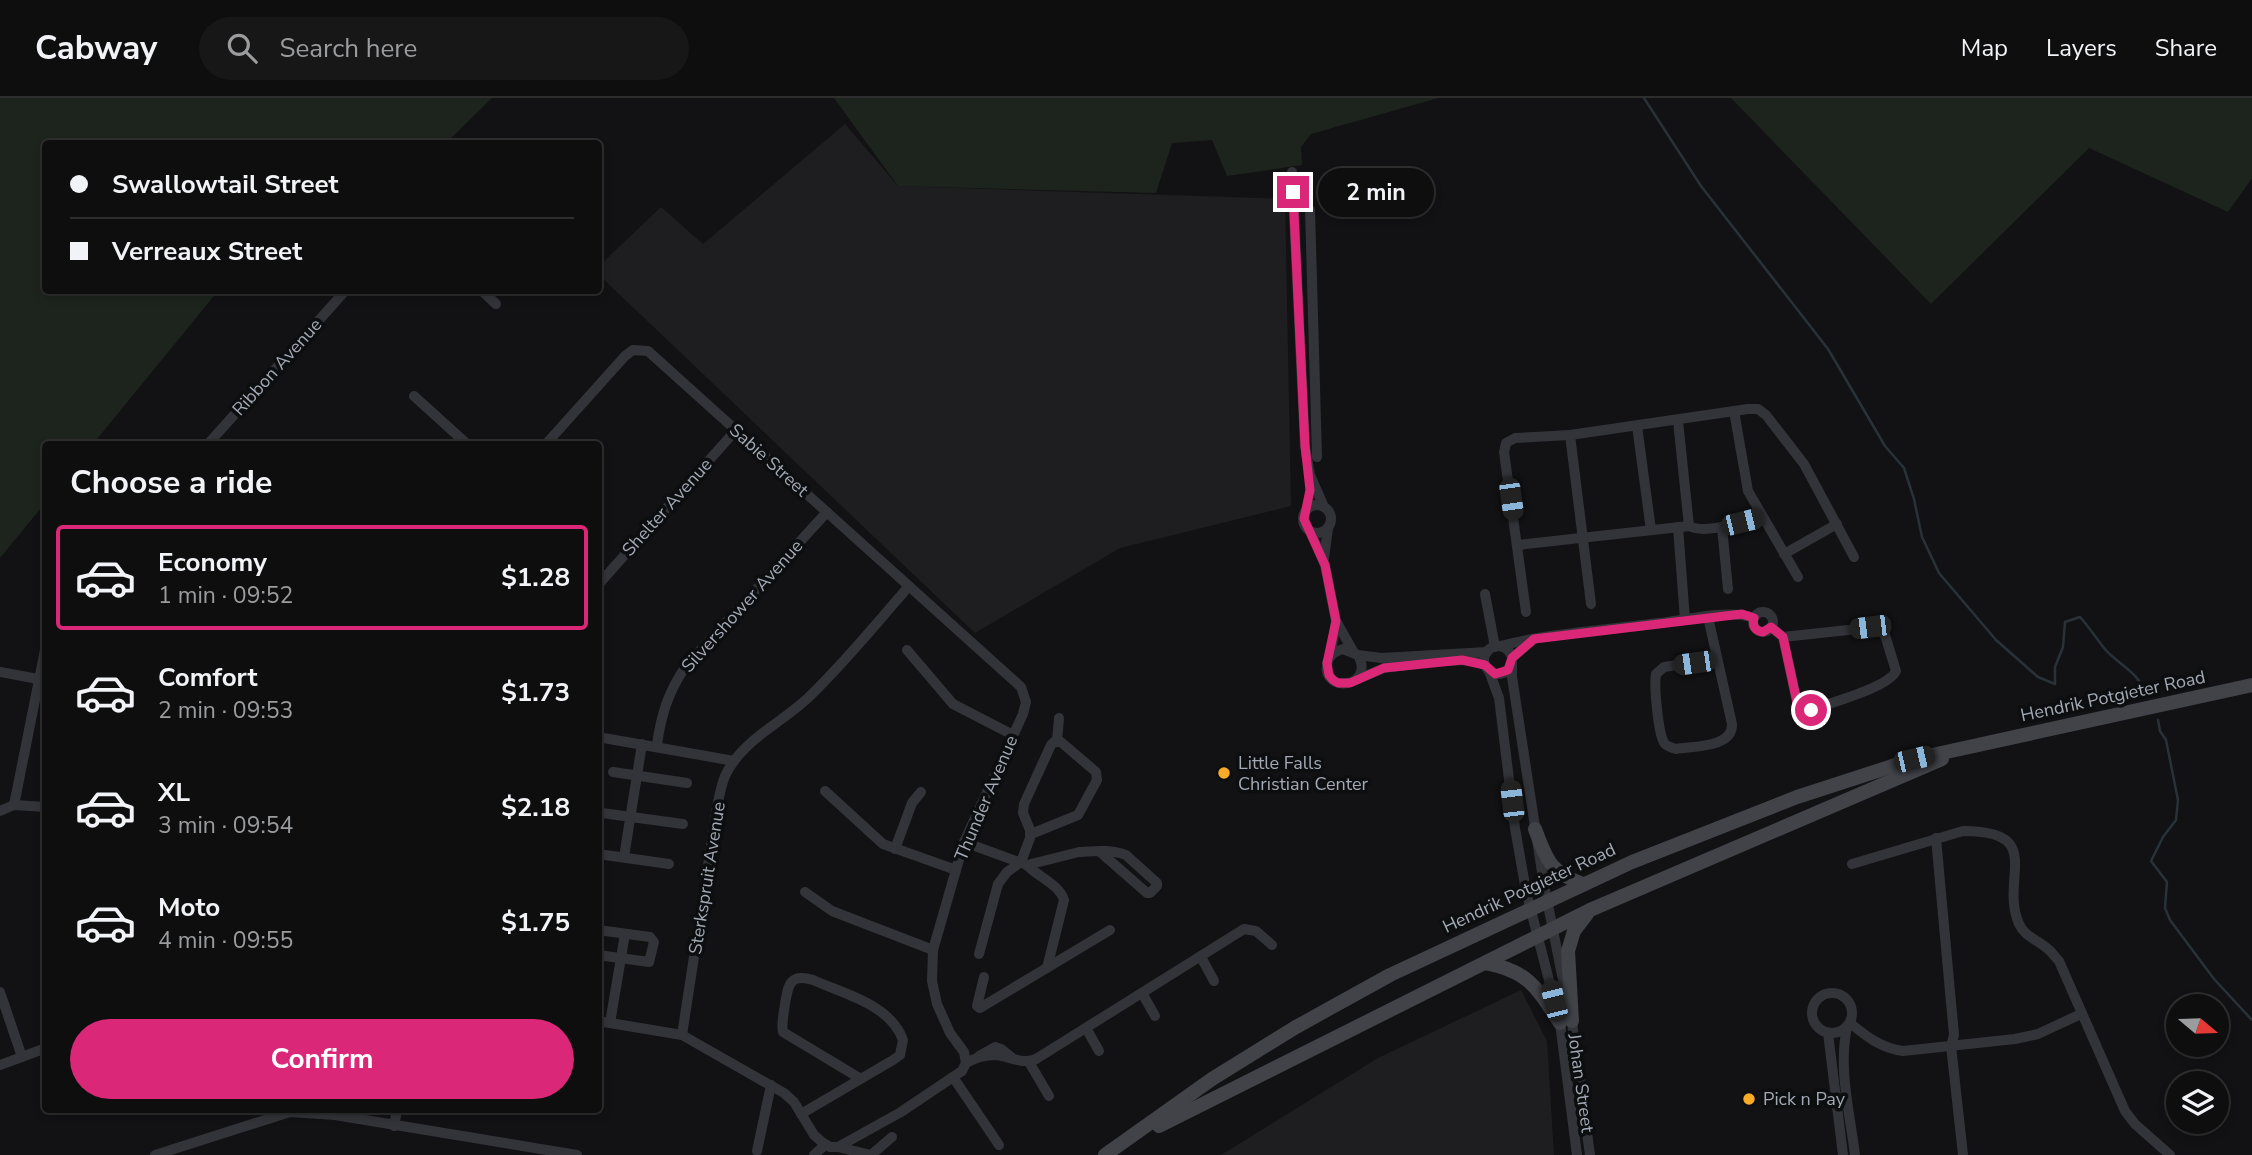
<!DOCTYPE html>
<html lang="en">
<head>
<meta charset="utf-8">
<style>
  :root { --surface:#0e0e0f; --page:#171718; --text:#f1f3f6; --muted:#9b9c9e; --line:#2e2e2f; --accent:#db2777 }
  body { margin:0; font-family:"Nunito Sans",sans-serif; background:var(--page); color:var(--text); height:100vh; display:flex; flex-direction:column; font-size:26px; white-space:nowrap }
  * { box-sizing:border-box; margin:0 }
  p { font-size:23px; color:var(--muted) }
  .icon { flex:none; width:38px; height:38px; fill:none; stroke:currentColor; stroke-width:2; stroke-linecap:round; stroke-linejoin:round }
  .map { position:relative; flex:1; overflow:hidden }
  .drawer { position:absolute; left:42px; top:343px; width:560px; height:672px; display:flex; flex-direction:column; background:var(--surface); border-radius:7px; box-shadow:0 4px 10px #0003,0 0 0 2px var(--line) }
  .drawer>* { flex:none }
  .guide { position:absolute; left:42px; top:42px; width:560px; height:154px; border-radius:7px; box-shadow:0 4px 10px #0003,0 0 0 2px var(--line); display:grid; align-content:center; height:154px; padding:0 28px; background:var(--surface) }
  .needle { width:46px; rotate:109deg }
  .fabs { position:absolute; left:2166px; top:896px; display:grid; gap:14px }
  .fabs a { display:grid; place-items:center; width:63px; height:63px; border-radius:50%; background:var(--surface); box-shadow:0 4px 10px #0003,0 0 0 2px var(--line); font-size:35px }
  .end { position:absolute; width:32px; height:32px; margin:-16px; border:9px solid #db2777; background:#fff; box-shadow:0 0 0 4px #fff }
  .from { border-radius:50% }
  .bubble { position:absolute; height:49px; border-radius:24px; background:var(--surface); box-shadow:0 4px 10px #0003,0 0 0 2px var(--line); font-size:23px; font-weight:700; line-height:49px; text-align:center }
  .car { position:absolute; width:21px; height:42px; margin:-21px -10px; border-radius:9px; box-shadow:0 0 5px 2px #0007; background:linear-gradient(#222 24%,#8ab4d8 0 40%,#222 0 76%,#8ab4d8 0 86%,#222 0) }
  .guide b { display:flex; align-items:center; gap:24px; height:66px; font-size:26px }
  .guide b+b { border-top:2px solid var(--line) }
  .guide i { width:18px; height:18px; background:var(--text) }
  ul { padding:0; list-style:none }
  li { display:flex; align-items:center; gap:21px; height:105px; margin:0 14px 10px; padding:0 14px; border:4px solid transparent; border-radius:7px }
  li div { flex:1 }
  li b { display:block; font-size:26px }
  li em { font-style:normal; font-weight:700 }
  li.active { border-color:var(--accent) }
  li>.icon { width:63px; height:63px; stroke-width:1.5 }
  h2 { padding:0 28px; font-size:32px; line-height:84px }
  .action { display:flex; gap:14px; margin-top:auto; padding:14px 28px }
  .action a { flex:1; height:80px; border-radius:42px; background:var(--accent); color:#fff; font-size:28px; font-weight:700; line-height:80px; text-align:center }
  header { display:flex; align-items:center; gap:42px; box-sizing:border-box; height:98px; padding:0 35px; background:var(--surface); border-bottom:2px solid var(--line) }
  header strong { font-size:33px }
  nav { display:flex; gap:38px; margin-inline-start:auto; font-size:24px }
  .search { width:490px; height:63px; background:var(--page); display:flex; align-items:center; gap:18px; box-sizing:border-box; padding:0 24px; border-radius:38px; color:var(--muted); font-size:26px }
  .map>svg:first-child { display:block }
  .built { fill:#1e1e21 }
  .green { fill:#1d241d }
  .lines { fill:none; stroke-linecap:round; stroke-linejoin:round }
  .stream { stroke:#283238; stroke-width:2.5 }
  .minor { stroke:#333439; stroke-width:10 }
  .secondary { stroke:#414349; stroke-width:14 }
  .route { stroke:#db2777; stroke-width:9 }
  .poi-dot { fill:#f7ab27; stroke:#0d0e0f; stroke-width:2.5 }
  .labels { text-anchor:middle; stroke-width:7; stroke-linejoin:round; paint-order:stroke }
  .street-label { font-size:18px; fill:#a3a9b5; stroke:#0d0e0f }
  .poi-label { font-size:18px; fill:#a3a9b5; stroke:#0d0e0f; text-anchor:start }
</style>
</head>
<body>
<header>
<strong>Cabway</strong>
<div class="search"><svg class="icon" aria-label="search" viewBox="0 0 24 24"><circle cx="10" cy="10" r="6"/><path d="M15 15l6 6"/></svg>Search here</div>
<nav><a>Map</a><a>Layers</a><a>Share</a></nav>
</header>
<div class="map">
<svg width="2252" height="1057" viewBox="0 0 2252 1057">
  <rect width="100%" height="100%" fill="#121214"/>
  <g class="built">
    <path d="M 845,26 L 898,88 L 1285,101 L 1291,408 L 1120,450 L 975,535 L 599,177 L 599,168 L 661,109 L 703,146 Z"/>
    <path d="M 1521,892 L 1547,943 L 1554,1057 L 1221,1057 L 1378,960 Z"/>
  </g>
  <g class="green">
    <path d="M 0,0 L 492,0 L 446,45 L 46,46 L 46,192 L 218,193 L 93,346 L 46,346 L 45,405 L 0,460 Z"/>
    <path d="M 834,0 L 1438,0 L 1311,36 L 1301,49 L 1302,67 L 1227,78 L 1212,42 L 1172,45 L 1156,95 L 898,88 Z"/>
    <path d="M 1731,0 L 2252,0 L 2252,80 L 2228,114 L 2089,50 L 1931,206 Z"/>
  </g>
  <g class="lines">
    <g class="stream">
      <path d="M 1644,0 L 1701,88 L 1828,251 L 1885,348 L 1904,370 L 1914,401 L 1922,439 L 1939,475 L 1996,542 L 2038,579 L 2055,586 L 2055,569 L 2063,549 L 2065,524 L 2080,519 C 2089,529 2096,540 2104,550 C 2116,565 2137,573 2143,591"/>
      <path d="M 2158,622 L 2160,633 L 2166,642 L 2178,702 L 2176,722 L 2163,739 L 2151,763 L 2167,784 L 2165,810 L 2170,822 L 2214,881 L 2252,922"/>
    </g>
    <g class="minor">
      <path d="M 1292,74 L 1305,348 L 1310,377 L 1324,409"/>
      <path d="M 1310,112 L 1317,359"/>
      <path d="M 481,192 L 496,206"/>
      <path d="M 414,298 L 467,346"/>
      <path d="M 1734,313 L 1748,393 L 1798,479"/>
      <path d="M 1678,323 L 1689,428"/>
      <path d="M 1637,328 L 1651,432"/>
      <path d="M 1570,337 L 1591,506"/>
      <path d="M 208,346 L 346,192"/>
      <path d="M 546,346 L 625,258 L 633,252 L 648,253 L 1021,589 L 1026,604 L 1023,616 L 964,744 L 933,852 L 932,883 L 937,906 L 950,935 L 964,954 L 966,965 L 962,973 L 901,1014 L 838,1049 L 830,1049 L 822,1044 L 814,1037 L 794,1004 L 784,995 L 682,937 L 598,923"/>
      <circle cx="1317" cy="421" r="14"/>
      <path d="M 1678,429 L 1685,522"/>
      <path d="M 1722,429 L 1728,491"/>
      <path d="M 1310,433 L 1325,467 L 1336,523 L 1353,553"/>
      <path d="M 1518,447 L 1689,428 C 1705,437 1744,423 1762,419"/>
      <path d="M 1784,456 L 1837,426"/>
      <path d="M 1324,460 L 1328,430"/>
      <path d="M 598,487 L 736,332"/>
      <path d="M 1485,496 L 1495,549"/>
      <path d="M 1526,514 L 1504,354 L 1506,345 L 1515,340 L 1570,337 L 1748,311 L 1758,311 L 1766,317 L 1804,366 L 1854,459"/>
      <circle cx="1763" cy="524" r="10"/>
      <path d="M 1708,519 L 1732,626 C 1733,650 1693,648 1676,651 C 1673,650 1668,649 1665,646 C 1658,638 1654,587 1656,576 L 1664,569 L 1717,561"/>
      <path d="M 1771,529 L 1783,539 L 1797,604 L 1805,611 L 1814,611 C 1833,604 1889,589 1896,573 L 1885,537 L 1876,529 L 1783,539"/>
      <path d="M 1500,548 C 1551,535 1606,532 1659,525 C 1686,522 1729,511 1754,520"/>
      <circle cx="1498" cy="562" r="14"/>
      <path d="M 907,552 L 953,606 L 1013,637"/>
      <path d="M 1358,557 C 1376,590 1322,596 1327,566 C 1329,557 1335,553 1343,551 L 1358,557 L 1381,560 L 1487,554"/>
      <path d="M 1330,559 L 1336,524"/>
      <path d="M 1512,560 L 1533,542"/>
      <path d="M 1440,563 L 1468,562 L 1485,567"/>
      <path d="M 1512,564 L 1512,579 L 1544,787 L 1565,892"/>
      <path d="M 1489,573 L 1499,600 L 1515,730 L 1526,793 L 1560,925 L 1577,1057"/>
      <path d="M 0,574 L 38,581"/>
      <path d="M 1356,582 L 1384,570 L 1415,566"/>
      <path d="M 598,639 L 734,663"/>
      <path d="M 1057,643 L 1059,620"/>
      <path d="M 657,647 C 661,617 668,594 686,568 L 827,414"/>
      <path d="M 613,674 L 687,685"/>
      <path d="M 825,693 L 883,746 L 956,772"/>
      <path d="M 14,707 L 46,547"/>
      <path d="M 0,713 L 14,707 L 46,709"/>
      <path d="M 602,715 L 683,726"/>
      <path d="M 1936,740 L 1954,937 L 1951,948 L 1963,1057"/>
      <path d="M 964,744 L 1027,767 L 1079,754 C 1095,753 1112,751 1126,757 L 1157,785 L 1157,788 L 1150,795 L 1147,795 L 1099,753"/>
      <path d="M 895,751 L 912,705 L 921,694"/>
      <path d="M 598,756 L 669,766"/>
      <path d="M 624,759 L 642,646"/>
      <path d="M 1852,766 L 1963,733 C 2047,733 1999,780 2019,826 C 2025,839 2038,842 2048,851 C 2052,854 2055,859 2059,863 L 2125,1013 L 2135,1026 L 2170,1057"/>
      <path d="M 1027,767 C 1038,779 1059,786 1064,802 L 1047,870"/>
      <path d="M 805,794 L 832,813 L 933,852"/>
      <path d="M 598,832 L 650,839 L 654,844 L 649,864 L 598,857"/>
      <path d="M 979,856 L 998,786 L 1007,774 L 1021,764 L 1030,740 L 1030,732 L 1023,715 L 1024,706 L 1051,647 L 1054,644 L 1061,644 L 1096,674 L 1097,682 L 1078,717 L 1031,736"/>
      <path d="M 1201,859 L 1214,883"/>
      <path d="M 984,879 L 977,908 L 980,910 L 1110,832"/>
      <path d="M 0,894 L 22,959"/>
      <circle cx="1832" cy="915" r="20"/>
      <path d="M 1142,895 L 1155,918"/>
      <path d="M 1571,917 L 1590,1057"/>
      <path d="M 610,925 L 625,836"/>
      <path d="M 1850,925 C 1867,939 1881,950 1903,953 L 2015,941 L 2038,936 L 2081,916"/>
      <path d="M 1847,929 C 1838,971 1850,1015 1855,1057"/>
      <path d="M 1086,930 L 1099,953"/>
      <path d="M 1828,935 L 1843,1057"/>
      <path d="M 682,937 L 717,709 C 719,699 721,688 725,678 C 742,641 783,625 811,597 C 846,563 877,525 909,488"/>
      <path d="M 979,958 L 995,949 L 1001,951 L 1011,959"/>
      <path d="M 1029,964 L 1049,998"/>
      <path d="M 966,965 C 975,960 984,957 995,957 C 1010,958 1021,967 1036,961 L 1244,831 L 1256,833 L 1272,847"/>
      <path d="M 0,967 L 46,950"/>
      <path d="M 953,979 L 999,1047"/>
      <path d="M 801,1016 L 893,962 L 900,957 L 903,942 C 890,906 844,896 813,882 C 790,875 788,887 785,906 C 784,915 781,925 783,934 L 861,981"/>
      <path d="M 394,1028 L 397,1012"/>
      <path d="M 838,1049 L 871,1057"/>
      <path d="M 757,1053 L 771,987"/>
      <path d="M 155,1057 L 290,1014 L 335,1017 L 577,1057"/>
      <path d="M 814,1057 L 825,1047"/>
      <path d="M 871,1057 L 892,1039"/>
    </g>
    <g class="secondary">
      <path d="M 1535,731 C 1547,763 1550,774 1583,786"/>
      <path d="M 1485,865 C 1529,873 1537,890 1560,925"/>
      <path d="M 1572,923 L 1568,853 L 1574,833 L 1587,816"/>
      <path d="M 1159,1028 L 1590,812 L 1942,661"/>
      <path d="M 1105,1057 L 1212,981 L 1296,929 L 1390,877 L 1632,764 L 1797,699 L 1914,661 L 2252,587"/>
    </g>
  </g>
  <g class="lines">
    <path class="route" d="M 1293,94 L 1305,348 L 1310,392 L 1304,421 L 1325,467 L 1336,523 L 1327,565 L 1329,577 L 1333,582 L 1338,585 L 1350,585 L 1384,570 L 1462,562 L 1485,567 L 1495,576 L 1508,572 L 1512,560 L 1534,541 L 1742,516 L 1754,520 C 1752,528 1755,533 1763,534 L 1771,529 L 1783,539 L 1797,604 L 1801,608 L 1811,612"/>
  </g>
  <g class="poi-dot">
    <circle cx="1224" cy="675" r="7"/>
    <circle cx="1749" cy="1001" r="7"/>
  </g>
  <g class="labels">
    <g class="street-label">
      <text transform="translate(277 269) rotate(-48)" y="6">Ribbon Avenue</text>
      <text transform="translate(769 362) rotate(42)" y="6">Sabie Street</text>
      <text transform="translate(667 409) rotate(-48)" y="6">Shelter Avenue</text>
      <text transform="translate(742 508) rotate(-48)" y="6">Silvershower Avenue</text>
      <text transform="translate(2113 598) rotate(-12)" y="6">Hendrik Potgieter Road</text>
      <text transform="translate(986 700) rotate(-67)" y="6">Thunder Avenue</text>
      <text transform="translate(707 780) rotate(-81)" y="6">Sterkspruit Avenue</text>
      <text transform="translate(1529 790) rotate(-25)" y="6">Hendrik Potgieter Road</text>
      <text transform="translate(1581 985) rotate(82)" y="6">Johan Street</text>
    </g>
    <g class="poi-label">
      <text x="1238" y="671">Little Falls<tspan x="1238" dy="21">Christian Center</tspan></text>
      <text x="1763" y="1007">Pick n Pay</text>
    </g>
  </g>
</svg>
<div class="fabs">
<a><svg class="needle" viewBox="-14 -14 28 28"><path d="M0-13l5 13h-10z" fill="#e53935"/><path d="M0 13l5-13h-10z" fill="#9b9c9e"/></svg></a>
<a><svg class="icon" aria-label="layers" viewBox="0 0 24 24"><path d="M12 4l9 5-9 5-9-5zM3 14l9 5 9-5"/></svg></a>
</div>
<i class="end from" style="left:1811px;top:612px"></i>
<i class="end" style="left:1293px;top:94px"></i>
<div class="bubble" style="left:1318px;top:70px;width:116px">2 min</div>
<i class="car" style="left:1511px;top:401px;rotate:172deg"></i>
<i class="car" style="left:1742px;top:424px;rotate:76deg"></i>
<i class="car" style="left:1870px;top:529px;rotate:263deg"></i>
<i class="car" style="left:1694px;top:565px;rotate:262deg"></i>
<i class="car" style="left:1914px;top:661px;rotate:77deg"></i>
<i class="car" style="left:1512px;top:703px;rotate:353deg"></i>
<i class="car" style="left:1554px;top:903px;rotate:346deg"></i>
<div class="guide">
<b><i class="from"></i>Swallowtail Street</b>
<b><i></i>Verreaux Street</b>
</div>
<section class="drawer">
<h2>Choose a ride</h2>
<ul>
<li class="active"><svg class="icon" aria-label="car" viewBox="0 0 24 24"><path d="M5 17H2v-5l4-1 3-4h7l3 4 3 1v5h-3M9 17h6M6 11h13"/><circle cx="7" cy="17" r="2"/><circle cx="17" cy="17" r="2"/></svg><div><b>Economy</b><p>1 min · 09:52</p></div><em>$1.28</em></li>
<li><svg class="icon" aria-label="car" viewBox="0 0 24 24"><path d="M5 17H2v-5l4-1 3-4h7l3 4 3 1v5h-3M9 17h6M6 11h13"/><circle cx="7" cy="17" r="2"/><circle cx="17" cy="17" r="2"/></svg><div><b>Comfort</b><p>2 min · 09:53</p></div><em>$1.73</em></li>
<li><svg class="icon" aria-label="car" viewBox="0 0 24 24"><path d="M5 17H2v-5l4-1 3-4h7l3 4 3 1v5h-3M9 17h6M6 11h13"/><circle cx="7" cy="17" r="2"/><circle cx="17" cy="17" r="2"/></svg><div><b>XL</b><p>3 min · 09:54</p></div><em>$2.18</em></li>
<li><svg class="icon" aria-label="car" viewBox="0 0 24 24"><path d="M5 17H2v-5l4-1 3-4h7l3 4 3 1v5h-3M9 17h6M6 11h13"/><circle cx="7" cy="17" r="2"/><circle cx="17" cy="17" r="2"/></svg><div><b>Moto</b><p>4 min · 09:55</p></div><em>$1.75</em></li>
</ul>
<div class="action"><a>Confirm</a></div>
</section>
</div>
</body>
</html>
